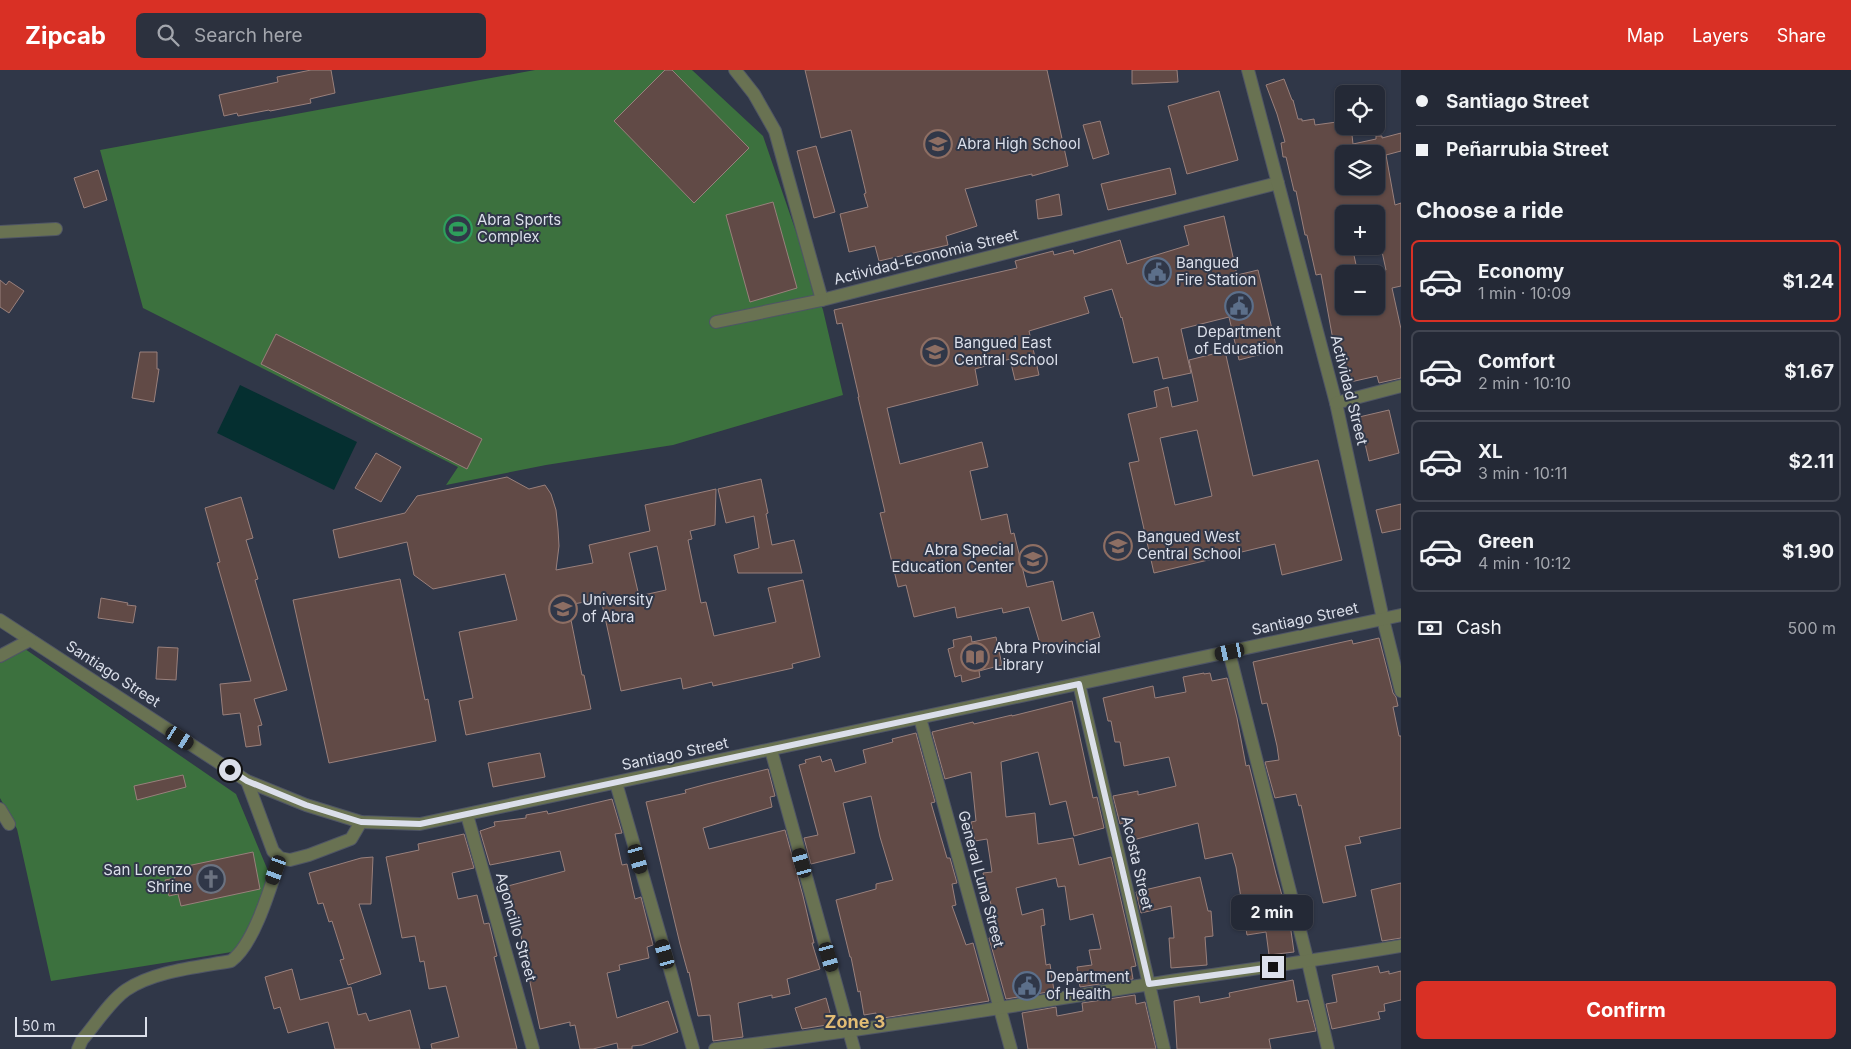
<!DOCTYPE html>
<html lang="en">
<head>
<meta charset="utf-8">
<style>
  :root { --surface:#242936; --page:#2c313e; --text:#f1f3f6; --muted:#a3a6ad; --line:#414551; --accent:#d93025 }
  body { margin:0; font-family:Inter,sans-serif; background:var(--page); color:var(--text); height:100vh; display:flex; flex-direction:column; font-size:19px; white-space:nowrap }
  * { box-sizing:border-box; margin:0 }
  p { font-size:16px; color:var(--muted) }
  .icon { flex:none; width:28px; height:28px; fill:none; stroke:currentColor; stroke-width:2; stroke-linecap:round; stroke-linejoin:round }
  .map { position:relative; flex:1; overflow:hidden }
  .sheet { display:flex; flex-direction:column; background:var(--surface); width:450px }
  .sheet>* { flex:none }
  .top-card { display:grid; align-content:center; height:110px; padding:0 15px; background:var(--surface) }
  .fabs { position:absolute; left:1335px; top:15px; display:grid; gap:10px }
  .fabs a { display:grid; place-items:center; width:50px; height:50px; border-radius:8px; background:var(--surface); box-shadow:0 1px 4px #0004,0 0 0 1px var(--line); font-size:25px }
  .scale { position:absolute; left:15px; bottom:12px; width:132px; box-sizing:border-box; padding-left:5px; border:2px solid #dbdfea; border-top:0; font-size:14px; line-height:18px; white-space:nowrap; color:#dbdfea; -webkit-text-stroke:4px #303748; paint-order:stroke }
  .end { position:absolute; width:22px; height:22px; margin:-11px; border:6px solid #dbdfea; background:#111; box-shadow:0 0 0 2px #111 }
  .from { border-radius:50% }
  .bubble { position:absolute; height:35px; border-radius:8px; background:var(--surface); box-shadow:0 1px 4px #0004,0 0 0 1px var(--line); font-size:16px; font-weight:700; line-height:35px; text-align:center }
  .car { position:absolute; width:15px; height:30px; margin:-15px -8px; border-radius:6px; box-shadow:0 0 4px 1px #0007; background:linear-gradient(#222 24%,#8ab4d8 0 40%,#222 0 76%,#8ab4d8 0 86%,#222 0) }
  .top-card b { display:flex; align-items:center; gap:18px; height:48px; font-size:19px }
  .top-card b+b { border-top:1px solid var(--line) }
  .top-card i { width:12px; height:12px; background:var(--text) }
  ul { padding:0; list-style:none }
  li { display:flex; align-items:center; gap:15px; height:82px; margin:0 10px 8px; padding:0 5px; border:2px solid var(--line); border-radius:8px }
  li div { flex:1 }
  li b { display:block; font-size:19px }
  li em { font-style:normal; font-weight:700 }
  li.on { border-color:var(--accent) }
  li>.icon { width:45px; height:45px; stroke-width:1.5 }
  h2 { padding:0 15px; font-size:22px; line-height:60px }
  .pay { display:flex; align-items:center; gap:12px; height:55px; padding:0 15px; font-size:19px }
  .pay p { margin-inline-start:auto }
  .cta { display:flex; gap:10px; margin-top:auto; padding:10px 15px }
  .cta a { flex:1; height:58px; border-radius:8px; background:var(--accent); color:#fff; font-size:20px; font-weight:700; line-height:58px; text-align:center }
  header { display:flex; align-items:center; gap:30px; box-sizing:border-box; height:70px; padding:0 25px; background:var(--accent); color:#fff }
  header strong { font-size:24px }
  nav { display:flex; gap:28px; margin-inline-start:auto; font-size:18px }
  .search { width:350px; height:45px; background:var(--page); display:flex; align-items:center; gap:12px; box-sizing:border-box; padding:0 18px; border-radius:8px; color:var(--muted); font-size:19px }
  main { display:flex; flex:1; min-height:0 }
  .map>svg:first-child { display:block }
  .green { fill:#3c713e }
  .water { fill:#052f30 }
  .building { fill:#614a46; stroke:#99807c; fill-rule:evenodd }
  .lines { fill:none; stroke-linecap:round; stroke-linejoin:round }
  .minor-casing { stroke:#4f5565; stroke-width:14 }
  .minor { stroke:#697252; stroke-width:12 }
  .route { stroke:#dbdfea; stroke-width:6 }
  .labels { text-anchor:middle; stroke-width:4; stroke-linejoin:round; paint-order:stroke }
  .poi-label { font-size:15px; fill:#dbdfea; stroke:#303748; text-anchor:start }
  .street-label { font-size:15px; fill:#dbdfea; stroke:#303748 }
  .quarter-label { font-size:18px; font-weight:bold; fill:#e2bc74; stroke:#303748 }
</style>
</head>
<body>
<header>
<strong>Zipcab</strong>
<div class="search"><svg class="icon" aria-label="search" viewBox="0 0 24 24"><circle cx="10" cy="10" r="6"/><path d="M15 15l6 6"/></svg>Search here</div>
<nav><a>Map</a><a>Layers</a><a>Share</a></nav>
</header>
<main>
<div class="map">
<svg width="1401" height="979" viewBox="0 0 1401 979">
  <rect width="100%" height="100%" fill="#303748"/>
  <g class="green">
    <path d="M 535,0 L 692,0 L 763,66 L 823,240 L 843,325 L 673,375 L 546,395 L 446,415 L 458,397 L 143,238 L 100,80 Z"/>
    <path d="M 25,579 L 236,724 L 271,808 L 238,881 L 51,911 L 17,759 L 0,728 L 0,593 Z"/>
  </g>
  <path class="water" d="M 240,315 L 357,372 L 334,420 L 217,363 Z"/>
  <g class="building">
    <path d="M 311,0 L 331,0 L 335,23 L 310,29 L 311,33 L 270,41 L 269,40 L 238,46 L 237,43 L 224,46 L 219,25 L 278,12 L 277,7 Z"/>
    <path d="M 665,0 L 672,0 L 749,78 L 694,133 L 614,51 Z"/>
    <path d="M 805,0 L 1047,0 L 1068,96 L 1032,106 L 1032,104 L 965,119 L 977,156 L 946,166 L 948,175 L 879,191 L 875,176 L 849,182 L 840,144 L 868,137 L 864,124 L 866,123 L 851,60 L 821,68 Z"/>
    <path d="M 1132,0 L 1177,0 L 1178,12 L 1132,14 Z"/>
    <path d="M 1284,9 L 1292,30 L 1293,30 L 1298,49 L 1302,49 L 1302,51 L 1314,49 L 1315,55 L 1344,51 L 1344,56 L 1351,56 L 1353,74 L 1376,69 L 1376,66 L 1382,66 L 1382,68 L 1401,63 L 1401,81 L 1386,85 L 1395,135 L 1401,133 L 1401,216 L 1392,218 L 1401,259 L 1401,308 L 1379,313 L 1377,306 L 1346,313 L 1336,269 L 1333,270 L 1321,204 L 1316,205 L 1307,165 L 1305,165 L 1296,121 L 1294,121 L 1286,87 L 1283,87 L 1281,73 L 1285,72 L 1277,44 L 1266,15 ZM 1344,84 L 1376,84 L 1376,116 L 1344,116 ZM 1344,144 L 1376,144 L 1376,154 L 1386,200 L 1376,202 L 1376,236 L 1344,236 L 1344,204 L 1358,204 L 1352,176 L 1344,176 Z"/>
    <path d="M 1219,21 L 1238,90 L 1187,104 L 1168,36 Z"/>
    <path d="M 1100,51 L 1109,84 L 1093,89 L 1083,55 Z"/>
    <path d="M 816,76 L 835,142 L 814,148 L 797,81 Z"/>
    <path d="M 1170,98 L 1176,124 L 1108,140 L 1101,114 Z"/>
    <path d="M 98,100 L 107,130 L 84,138 L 74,108 Z"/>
    <path d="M 1059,124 L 1062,145 L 1038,149 L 1036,130 Z"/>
    <path d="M 773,132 L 797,218 L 750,232 L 726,145 Z"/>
    <path d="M 1224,146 L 1237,205 L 1258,200 L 1277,280 L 1239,290 L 1229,247 L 1181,259 L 1191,303 L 1163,309 L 1158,287 L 1133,293 L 1122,247 L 1121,248 L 1112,219 L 1084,227 L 1089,243 L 1029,261 L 1039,305 L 1015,310 L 1010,289 L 975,299 L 978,315 L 887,338 L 900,394 L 982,372 L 988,397 L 970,401 L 981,450 L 1007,444 L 1011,464 L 1014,463 L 1027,517 L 1053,511 L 1062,551 L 1093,542 L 1100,567 L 1043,584 L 1029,537 L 1003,543 L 1002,538 L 957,548 L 955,537 L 914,547 L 906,515 L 898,517 L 880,443 L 885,442 L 858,327 L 859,327 L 842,253 L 837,254 L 834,240 L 1017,198 L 1015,191 L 1053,181 L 1054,185 L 1073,180 L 1074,184 L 1120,170 L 1127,194 L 1189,175 L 1184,156 Z"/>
    <path d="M 0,210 L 6,215 L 9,211 L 24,221 L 9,243 L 0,237 Z"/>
    <path d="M 276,264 L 482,369 L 467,399 L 261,294 Z"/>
    <path d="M 1225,281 L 1253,406 L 1318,390 L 1342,490 L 1282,505 L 1275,474 L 1154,503 L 1129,393 L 1139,391 L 1128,344 L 1157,337 L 1154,321 L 1168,317 L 1172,337 L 1198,331 L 1189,290 ZM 1197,360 L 1212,426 L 1175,435 L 1160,368 Z"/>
    <path d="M 140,282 L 157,282 L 157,299 L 159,299 L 154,332 L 132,328 Z"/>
    <path d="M 1389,340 L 1399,383 L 1369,391 L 1359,347 Z"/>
    <path d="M 376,383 L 401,397 L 381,432 L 355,418 Z"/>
    <path d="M 507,407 L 529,419 L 545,415 L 551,424 L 556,440 L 558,459 L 559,476 L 556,500 L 593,493 L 589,475 L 650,461 L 645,435 L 716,419 L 715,455 L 690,461 L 692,469 L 688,470 L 701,533 L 706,532 L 714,566 L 776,552 L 768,518 L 803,510 L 820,587 L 792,594 L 793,598 L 713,616 L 712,612 L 683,619 L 681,608 L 621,621 L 601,529 L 568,535 L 582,605 L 584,605 L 591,639 L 466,665 L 459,631 L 473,628 L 459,562 L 517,550 L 505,504 L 433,519 L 414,505 L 407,472 L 339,488 L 333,460 L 405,443 L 417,426 ZM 657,476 L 666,520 L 639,526 L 629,483 Z"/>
    <path d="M 761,409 L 768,443 L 766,444 L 772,475 L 794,470 L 802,503 L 738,503 L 734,485 L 759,478 L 754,446 L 726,453 L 718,419 Z"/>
    <path d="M 241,427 L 253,468 L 246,470 L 258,509 L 255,510 L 287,620 L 254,629 L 262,655 L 258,656 L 261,675 L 246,677 L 240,643 L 223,645 L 220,614 L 251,611 L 217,493 L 220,492 L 205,438 Z"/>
    <path d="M 1401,434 L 1401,459 L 1382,463 L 1376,440 Z"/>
    <path d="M 400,509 L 425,630 L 428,629 L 436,671 L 329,693 L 293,530 Z"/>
    <path d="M 101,528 L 128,533 L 127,535 L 136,536 L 133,553 L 98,548 Z"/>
    <path d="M 971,566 L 972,572 L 996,567 L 1002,595 L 979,601 L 980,607 L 962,612 L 961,605 L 955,607 L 948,579 L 954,577 L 953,570 Z"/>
    <path d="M 1379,568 L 1393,623 L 1396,627 L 1398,636 L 1393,637 L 1399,666 L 1401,666 L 1401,758 L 1359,767 L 1361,773 L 1345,776 L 1356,826 L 1323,833 L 1301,735 L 1299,736 L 1296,724 L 1275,728 L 1265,692 L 1279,690 L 1277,676 L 1267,633 L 1262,634 L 1253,592 L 1352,570 L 1353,574 Z"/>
    <path d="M 158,577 L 178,578 L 176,610 L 156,609 Z"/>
    <path d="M 1204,603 L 1204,604 L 1210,603 L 1212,611 L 1227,608 L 1237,648 L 1246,696 L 1249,695 L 1276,804 L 1290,854 L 1294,882 L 1269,885 L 1266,862 L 1247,865 L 1236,797 L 1232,783 L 1205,789 L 1198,753 L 1133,770 L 1128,752 L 1120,754 L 1113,726 L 1138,721 L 1138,725 L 1176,716 L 1169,687 L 1124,696 L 1120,672 L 1115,672 L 1111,651 L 1108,651 L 1103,628 L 1153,616 L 1155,628 L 1186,622 L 1183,607 Z"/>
    <path d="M 1072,631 L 1093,728 L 1097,727 L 1104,758 L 1074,766 L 1066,731 L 1050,735 L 1038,682 L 1001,692 L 1006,747 L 1035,743 L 1038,774 L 1073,768 L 1079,795 L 1111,787 L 1136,896 L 1131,897 L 1133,909 L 1080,917 L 1077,897 L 1092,895 L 1089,880 L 1101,879 L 1093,844 L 1070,850 L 1065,816 L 1058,817 L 1056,808 L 1016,818 L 1022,845 L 1043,839 L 1045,855 L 1041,856 L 1046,895 L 1050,894 L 1054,921 L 1006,929 L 989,868 L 997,866 L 995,850 L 983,803 L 992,802 L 987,769 L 975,771 L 971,752 L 976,751 L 971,702 L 945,709 L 932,662 L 973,652 L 974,654 L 1012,645 L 1012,646 Z"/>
    <path d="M 916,663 L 935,732 L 931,733 L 947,788 L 950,788 L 957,813 L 952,814 L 956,835 L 952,836 L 966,875 L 973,873 L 989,931 L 877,949 L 876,943 L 864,945 L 860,921 L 858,922 L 851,887 L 850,887 L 836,830 L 876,819 L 876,814 L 893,810 L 880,767 L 871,726 L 843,733 L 855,783 L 811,794 L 804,768 L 818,765 L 799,695 L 806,693 L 805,690 L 820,686 L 822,692 L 831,689 L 835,702 L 866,693 L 863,680 L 893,672 L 892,669 Z"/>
    <path d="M 540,683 L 545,707 L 493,717 L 488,693 Z"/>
    <path d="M 768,699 L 775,726 L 770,727 L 772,737 L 703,758 L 709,779 L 785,760 L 803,826 L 814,873 L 812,873 L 820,899 L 787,909 L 790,924 L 772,928 L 772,925 L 738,933 L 743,967 L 713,971 L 710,945 L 698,946 L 689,902 L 688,903 L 680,874 L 646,732 L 686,723 L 685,720 L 707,714 Z"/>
    <path d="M 183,705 L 186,717 L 137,730 L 134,716 Z"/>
    <path d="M 612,729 L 622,763 L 615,764 L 622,795 L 627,794 L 635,829 L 641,827 L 653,875 L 647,877 L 649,888 L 619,895 L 620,900 L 607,903 L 617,948 L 668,931 L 678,962 L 642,975 L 632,976 L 632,979 L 618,979 L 617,973 L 593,979 L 580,979 L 575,955 L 570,956 L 570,952 L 540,959 L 525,889 L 524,889 L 519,849 L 511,850 L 504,817 L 565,801 L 560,781 L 490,795 L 480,761 L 495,756 L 494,752 L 526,748 L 526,745 L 547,741 L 548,744 Z"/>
    <path d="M 464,764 L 474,798 L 452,803 L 458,829 L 477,825 L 484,854 L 489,853 L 497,886 L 494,887 L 517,979 L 432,979 L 431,974 L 459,967 L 446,916 L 429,919 L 424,891 L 420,892 L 415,866 L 402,868 L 386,787 L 419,780 L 418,774 Z"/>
    <path d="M 253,782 L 260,819 L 181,836 L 178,824 L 169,826 L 165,810 L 175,808 L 173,799 Z"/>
    <path d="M 373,787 L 371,834 L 359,834 L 381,904 L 348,915 L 340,890 L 344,889 L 332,851 L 329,852 L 323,833 L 318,834 L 309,803 L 361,788 Z"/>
    <path d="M 1200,807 L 1208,841 L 1211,841 L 1213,866 L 1205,867 L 1207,895 L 1171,898 L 1169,868 L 1174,868 L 1171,836 L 1141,843 L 1136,822 Z"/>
    <path d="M 1401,813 L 1401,868 L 1382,871 L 1371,820 Z"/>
    <path d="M 1378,896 L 1380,903 L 1389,901 L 1389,904 L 1401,901 L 1401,930 L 1384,934 L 1385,941 L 1378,942 L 1380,949 L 1332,959 L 1326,934 L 1337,932 L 1332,905 Z"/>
    <path d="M 292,899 L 300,930 L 351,917 L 358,945 L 366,943 L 369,951 L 410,940 L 420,979 L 335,979 L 328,952 L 288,963 L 280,937 L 274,939 L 265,907 Z"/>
    <path d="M 1293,910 L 1297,932 L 1308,930 L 1316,961 L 1269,969 L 1271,979 L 1177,979 L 1174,931 L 1199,926 L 1200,933 L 1230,927 L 1229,923 Z"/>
    <path d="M 1135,925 L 1136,934 L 1145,932 L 1156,979 L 1028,979 L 1022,943 L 1056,937 L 1057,946 L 1083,941 L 1082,933 Z"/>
    <path d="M 826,928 L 833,954 L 802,959 L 795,938 Z"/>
  </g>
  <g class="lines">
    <defs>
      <g id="minor">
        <path d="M 735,0 L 754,24 L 775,61 L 822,230 L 1278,113"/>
        <path d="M 1248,0 L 1336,333 L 1383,549 L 1401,621"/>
        <path d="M 0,162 L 56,159"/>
        <path d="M 716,252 L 822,230"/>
        <path d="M 1336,333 L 1401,316"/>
        <path d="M 0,550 L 247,711 L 306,735 L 361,752 L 420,754 L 1401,545"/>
        <path d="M 1229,582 L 1308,892 L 1328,979"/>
        <path d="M 0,586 L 30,570"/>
        <path d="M 1079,614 L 1164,979"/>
        <path d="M 920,648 L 1011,979"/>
        <path d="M 771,680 L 854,979"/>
        <path d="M 247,711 L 273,781 L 280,788 L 290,790 L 309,785 L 351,769 L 361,752"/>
        <path d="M 616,713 L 693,979"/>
        <path d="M 0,739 L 9,754"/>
        <path d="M 467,745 L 533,979"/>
        <path d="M 78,979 L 82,970 C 95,955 110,931 126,920 C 153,901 199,897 231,891 C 254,875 271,816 280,788"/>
        <path d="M 715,979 C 858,961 1001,938 1144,915 C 1230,902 1315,891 1401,876"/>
      </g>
    </defs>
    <use href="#minor" class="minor-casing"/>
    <use href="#minor" class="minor"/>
  </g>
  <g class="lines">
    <path class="route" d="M 230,700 L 247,711 L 306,735 L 361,752 L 420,754 L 1079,614 L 1149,914 L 1273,897"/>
  </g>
  <defs>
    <symbol id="school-ring" viewBox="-11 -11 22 22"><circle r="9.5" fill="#303748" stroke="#8d6e63" stroke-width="1.5"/><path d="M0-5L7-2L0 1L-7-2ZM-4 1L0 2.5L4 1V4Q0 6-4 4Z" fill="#8d6e63"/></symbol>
    <symbol id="stadium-ring" viewBox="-11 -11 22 22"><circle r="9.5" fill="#303748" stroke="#2e9e5b" stroke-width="1.5"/><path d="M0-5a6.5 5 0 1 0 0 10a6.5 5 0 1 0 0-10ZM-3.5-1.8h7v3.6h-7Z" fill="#2e9e5b"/></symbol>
    <symbol id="civic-ring" viewBox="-11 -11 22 22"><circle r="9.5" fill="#303748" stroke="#5c6f8a" stroke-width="1.5"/><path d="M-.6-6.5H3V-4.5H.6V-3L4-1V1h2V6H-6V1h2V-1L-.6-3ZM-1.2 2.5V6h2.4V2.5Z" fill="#5c6f8a"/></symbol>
    <symbol id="university-ring" viewBox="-11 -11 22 22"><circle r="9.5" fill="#303748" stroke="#8d6e63" stroke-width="1.5"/><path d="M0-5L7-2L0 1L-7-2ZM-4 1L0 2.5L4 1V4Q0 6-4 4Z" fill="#8d6e63"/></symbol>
    <symbol id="library-ring" viewBox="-11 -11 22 22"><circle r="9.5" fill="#303748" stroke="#8d6e63" stroke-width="1.5"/><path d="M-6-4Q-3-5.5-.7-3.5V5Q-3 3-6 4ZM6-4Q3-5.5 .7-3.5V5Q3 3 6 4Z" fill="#8d6e63"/></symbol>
    <symbol id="church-ring" viewBox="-11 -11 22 22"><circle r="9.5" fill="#303748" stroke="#6b7280" stroke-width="1.5"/><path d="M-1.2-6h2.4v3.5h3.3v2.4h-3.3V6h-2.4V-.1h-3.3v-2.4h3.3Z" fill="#6b7280"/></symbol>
  </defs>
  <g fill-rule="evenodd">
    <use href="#school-ring" x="922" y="58" width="32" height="32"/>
    <use href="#stadium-ring" x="442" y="143" width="32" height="32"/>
    <use href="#civic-ring" x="1141" y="186" width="32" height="32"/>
    <use href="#civic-ring" x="1223" y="220" width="32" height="32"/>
    <use href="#school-ring" x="919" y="266" width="32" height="32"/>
    <use href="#school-ring" x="1102" y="460" width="32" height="32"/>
    <use href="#school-ring" x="1017" y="473" width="32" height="32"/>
    <use href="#university-ring" x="547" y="523" width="32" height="32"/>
    <use href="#library-ring" x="959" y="571" width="32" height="32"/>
    <use href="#church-ring" x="195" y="793" width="32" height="32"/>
    <use href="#civic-ring" x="1011" y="900" width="32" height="32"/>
  </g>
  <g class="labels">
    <g class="poi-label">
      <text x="957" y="79">Abra High School</text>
      <text x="477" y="155">Abra Sports<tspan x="477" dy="17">Complex</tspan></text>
      <text x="1176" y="198">Bangued<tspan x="1176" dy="17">Fire Station</tspan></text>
      <text x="1239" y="267" text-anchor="middle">Department<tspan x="1239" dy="17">of Education</tspan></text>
      <text x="954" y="278">Bangued East<tspan x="954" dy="17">Central School</tspan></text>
      <text x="1137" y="472">Bangued West<tspan x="1137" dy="17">Central School</tspan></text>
      <text x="1014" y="485" text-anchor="end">Abra Special<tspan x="1014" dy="17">Education Center</tspan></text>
      <text x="582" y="535">University<tspan x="582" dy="17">of Abra</tspan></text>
      <text x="994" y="583">Abra Provincial<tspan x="994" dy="17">Library</tspan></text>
      <text x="192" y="805" text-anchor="end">San Lorenzo<tspan x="192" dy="17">Shrine</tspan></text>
      <text x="1046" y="912">Department<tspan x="1046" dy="17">of Health</tspan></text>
    </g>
    <g class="street-label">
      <text transform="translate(926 187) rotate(-14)" y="5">Actividad-Economia Street</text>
      <text transform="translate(1349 320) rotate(76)" y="5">Actividad Street</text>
      <text transform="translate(1305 549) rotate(-12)" y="5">Santiago Street</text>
      <text transform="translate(113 604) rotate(33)" y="5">Santiago Street</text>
      <text transform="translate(675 684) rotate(-12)" y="5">Santiago Street</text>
      <text transform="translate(1137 793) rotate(77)" y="5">Acosta Street</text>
      <text transform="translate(981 809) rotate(75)" y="5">General Luna Street</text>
      <text transform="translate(516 857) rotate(74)" y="5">Agoncillo Street</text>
    </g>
    <g class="quarter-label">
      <text x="855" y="958">Zone 3</text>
    </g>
  </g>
</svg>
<div class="fabs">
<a><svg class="icon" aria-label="locate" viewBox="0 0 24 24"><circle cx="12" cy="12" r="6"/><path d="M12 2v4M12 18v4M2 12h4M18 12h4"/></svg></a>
<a><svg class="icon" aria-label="layers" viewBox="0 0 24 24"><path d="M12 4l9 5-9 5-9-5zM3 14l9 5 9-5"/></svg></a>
<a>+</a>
<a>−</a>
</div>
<div class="scale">50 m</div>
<i class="end from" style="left:230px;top:700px"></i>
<i class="end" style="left:1273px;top:897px"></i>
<div class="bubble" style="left:1231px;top:825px;width:82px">2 min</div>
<i class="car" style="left:1230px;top:582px;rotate:258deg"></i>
<i class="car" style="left:180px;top:668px;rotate:123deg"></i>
<i class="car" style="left:638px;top:789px;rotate:164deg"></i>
<i class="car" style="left:802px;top:793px;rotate:344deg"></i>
<i class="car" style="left:276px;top:800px;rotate:200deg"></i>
<i class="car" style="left:665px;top:884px;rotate:344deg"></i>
<i class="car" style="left:829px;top:887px;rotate:164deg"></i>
</div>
<section class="sheet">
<div class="top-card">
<b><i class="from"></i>Santiago Street</b>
<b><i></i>Peñarrubia Street</b>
</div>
<h2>Choose a ride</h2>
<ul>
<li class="on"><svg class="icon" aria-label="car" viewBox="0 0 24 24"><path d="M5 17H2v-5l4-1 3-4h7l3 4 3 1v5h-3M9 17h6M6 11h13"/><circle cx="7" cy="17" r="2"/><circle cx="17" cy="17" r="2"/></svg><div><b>Economy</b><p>1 min · 10:09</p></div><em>$1.24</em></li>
<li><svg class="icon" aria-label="car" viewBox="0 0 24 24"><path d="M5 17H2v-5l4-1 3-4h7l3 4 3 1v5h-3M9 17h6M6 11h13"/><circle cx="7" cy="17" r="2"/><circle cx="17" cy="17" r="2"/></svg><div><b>Comfort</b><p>2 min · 10:10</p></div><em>$1.67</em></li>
<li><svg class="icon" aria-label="car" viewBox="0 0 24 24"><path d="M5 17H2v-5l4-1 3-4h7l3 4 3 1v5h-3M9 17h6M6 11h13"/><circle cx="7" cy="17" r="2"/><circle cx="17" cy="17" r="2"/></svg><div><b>XL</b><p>3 min · 10:11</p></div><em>$2.11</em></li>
<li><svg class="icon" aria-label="car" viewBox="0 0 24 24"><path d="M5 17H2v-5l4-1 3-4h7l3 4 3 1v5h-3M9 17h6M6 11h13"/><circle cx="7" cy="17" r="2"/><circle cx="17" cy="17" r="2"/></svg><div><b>Green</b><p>4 min · 10:12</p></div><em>$1.90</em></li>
</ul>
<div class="pay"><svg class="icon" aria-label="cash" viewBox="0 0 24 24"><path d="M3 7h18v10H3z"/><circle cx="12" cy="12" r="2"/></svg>Cash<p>500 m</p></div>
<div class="cta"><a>Confirm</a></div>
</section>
</main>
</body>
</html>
